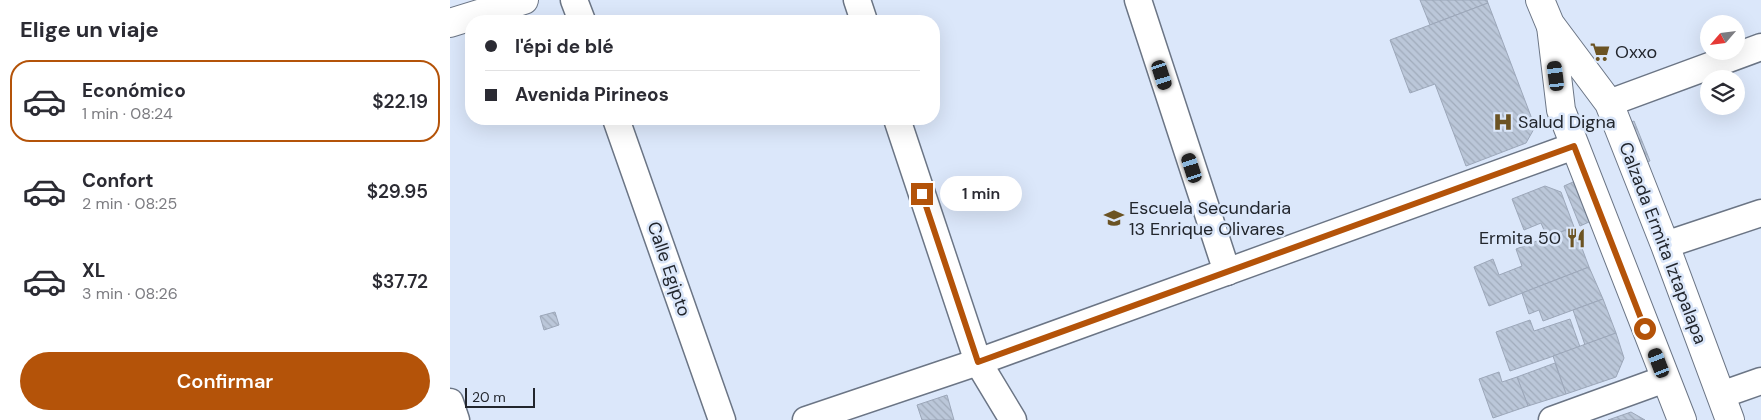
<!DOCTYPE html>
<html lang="es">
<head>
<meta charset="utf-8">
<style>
  :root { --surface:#fff; --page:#f7f7f7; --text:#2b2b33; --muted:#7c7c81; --line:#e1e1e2; --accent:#b45309 }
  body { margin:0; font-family:"DM Sans",sans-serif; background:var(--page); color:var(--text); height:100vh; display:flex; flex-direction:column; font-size:19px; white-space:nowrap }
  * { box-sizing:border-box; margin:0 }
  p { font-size:16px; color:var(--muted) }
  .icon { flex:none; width:28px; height:28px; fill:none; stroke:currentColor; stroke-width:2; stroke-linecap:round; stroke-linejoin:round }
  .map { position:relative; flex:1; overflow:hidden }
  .details { display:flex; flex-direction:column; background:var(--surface); width:450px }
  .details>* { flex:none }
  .guide { position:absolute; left:15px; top:15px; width:475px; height:110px; border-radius:20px; box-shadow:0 5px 20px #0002; display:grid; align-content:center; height:110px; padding:0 20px; background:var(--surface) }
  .needle { width:32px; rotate:242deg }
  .tools { position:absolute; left:1250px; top:15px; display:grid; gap:10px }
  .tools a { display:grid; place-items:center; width:45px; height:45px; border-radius:50%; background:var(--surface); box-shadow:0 5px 20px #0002; font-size:25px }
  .scale { position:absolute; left:15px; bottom:12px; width:70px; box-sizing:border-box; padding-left:5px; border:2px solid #22262d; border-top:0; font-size:14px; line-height:18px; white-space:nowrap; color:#22262d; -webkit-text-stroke:4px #dbe7fa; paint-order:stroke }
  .end { position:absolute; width:22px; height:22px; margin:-11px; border:6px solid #b45309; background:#fff; box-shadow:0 0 0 2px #fff }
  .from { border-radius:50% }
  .bubble { position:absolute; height:35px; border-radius:18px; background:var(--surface); box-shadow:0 5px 20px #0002; font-size:16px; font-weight:600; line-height:35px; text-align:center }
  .car { position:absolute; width:15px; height:30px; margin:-15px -8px; border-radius:6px; box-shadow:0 0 4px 1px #0007; background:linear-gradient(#222 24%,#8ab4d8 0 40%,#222 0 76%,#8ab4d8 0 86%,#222 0) }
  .guide b { display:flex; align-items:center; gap:18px; height:48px; font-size:19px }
  .guide b+b { border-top:1px solid var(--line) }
  .guide i { width:12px; height:12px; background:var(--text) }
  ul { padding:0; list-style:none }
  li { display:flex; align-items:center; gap:15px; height:82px; margin:0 10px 8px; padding:0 10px; border:2px solid transparent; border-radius:20px }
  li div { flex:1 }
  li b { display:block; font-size:19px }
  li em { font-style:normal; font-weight:600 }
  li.on { border-color:var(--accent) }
  li>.icon { width:45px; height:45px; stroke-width:1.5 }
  h2 { padding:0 20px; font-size:22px; line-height:60px }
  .primary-button { display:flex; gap:10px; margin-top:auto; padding:10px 20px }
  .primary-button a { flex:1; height:58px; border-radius:30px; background:var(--accent); color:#fff; font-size:20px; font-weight:600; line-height:58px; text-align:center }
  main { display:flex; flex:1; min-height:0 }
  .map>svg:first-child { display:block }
  .building { fill:url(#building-back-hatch); stroke:#9ca7b9 }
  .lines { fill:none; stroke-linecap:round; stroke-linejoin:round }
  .minor-casing { stroke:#6b7585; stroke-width:29 }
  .major-casing { stroke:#6b7585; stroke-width:30 }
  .minor { stroke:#fff; stroke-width:26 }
  .major { stroke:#fff; stroke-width:28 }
  .route { stroke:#b45309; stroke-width:6 }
  .labels { text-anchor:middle; stroke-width:5; stroke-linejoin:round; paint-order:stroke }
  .poi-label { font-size:18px; fill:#22262d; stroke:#dbe7fa; text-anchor:start }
  .street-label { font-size:18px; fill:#22262d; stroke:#dbe7fa }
</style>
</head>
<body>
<main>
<section class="details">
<h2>Elige un viaje</h2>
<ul>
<li class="on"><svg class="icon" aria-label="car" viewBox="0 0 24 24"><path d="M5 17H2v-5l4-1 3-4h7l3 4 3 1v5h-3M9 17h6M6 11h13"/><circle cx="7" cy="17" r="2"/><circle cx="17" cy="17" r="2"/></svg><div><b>Económico</b><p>1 min · 08:24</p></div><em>$22.19</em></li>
<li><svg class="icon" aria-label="car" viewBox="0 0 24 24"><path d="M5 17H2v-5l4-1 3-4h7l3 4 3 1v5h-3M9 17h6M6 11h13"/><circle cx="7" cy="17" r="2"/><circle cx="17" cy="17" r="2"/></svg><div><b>Confort</b><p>2 min · 08:25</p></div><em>$29.95</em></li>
<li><svg class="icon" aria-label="car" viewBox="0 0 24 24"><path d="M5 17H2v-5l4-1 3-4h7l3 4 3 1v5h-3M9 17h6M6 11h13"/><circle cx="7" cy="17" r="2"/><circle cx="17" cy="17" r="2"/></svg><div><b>XL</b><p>3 min · 08:26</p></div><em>$37.72</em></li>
</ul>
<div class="primary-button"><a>Confirmar</a></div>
</section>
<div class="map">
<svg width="1311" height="420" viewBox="0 0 1311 420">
  <defs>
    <pattern id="building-back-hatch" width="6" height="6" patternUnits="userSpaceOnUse" patternTransform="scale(1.25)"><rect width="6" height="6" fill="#bbc7d9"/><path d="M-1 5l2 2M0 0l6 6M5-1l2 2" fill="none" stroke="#a0abbb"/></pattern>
  </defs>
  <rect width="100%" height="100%" fill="#dbe7fa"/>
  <g class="building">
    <path d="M 970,0 L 1037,0 L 1038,3 L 980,25 Z"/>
    <path d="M 1038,3 L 1085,127 L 1076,143 L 1016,166 L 985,84 L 960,93 L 940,40 Z"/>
    <path d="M 1184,121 L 1200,161 L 1190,164 L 1174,125 Z"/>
    <path d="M 1123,182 L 1139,222 L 1130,226 L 1114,186 Z"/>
    <path d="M 1095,186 L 1111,192 L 1124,227 L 1097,237 L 1091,223 L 1074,230 L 1062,199 Z"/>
    <path d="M 1124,227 L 1139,267 L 1039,306 L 1024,267 L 1043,259 L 1049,275 L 1072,266 L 1066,249 Z"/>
    <path d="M 1139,267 L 1153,299 L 1093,321 L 1089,310 L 1079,314 L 1072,293 Z"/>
    <path d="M 1153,299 L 1166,333 L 1135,345 L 1123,310 Z"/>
    <path d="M 105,312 L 109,325 L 94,330 L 90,316 Z"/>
    <path d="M 1120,319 L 1130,347 L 1060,371 L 1046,332 L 1080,320 L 1084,331 Z"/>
    <path d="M 1166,333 L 1174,358 L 1166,377 L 1116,394 L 1103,356 Z"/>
    <path d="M 1105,363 L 1116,394 L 1078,406 L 1067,377 Z"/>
    <path d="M 1049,372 L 1052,382 L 1067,377 L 1078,406 L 1043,418 L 1029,379 Z"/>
    <path d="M 497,395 L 504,420 L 472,420 L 467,405 Z"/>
    <path d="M 1181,412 L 1195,420 L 1158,420 Z"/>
  </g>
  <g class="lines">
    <defs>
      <g id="minor">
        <path d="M 124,0 L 132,21"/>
        <path d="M 407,0 L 414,21"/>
        <path d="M 688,0 L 777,272"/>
        <path d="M 1159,103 L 1311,47"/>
        <path d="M 166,119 L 272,420"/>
        <path d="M 447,119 L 528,362 L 563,420"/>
        <path d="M 1215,245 L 1311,213"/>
        <path d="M 1271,395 L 1311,381"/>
        <path d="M 0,402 L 6,420"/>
        <path d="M 356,420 L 528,362 L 1124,146"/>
        <path d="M 1102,420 L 1215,379"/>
      </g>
      <g id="major">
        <path d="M 1090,0 L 1100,24 L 1159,103 L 1215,245 L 1280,420"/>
        <path d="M 0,23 L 74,0"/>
        <path d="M 1101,26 L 1111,110 L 1232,420"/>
      </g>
    </defs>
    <use href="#minor" class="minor-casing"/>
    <use href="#major" class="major-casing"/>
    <use href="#minor" class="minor"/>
    <use href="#major" class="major"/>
  </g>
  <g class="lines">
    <path class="route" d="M 472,194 L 528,362 L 1124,146 L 1195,329"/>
  </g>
  <defs>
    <symbol id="supermarket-bare" viewBox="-9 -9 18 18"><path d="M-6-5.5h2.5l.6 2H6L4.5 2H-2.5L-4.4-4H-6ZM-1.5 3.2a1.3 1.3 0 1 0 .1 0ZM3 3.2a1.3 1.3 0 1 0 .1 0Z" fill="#6b5323" stroke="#dbe7fa" stroke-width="2.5" paint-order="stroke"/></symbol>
    <symbol id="hospital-bare" viewBox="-9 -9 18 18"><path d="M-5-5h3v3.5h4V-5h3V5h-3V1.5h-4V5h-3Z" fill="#6b5323" stroke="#dbe7fa" stroke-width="2.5" paint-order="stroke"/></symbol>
    <symbol id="school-bare" viewBox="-9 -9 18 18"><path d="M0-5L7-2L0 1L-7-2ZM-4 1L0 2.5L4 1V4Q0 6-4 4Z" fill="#6b5323" stroke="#dbe7fa" stroke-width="2.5" paint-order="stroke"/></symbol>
    <symbol id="restaurant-bare" viewBox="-9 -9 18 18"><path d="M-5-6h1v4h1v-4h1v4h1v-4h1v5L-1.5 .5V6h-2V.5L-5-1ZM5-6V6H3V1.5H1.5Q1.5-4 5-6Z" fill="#6b5323" stroke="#dbe7fa" stroke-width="2.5" paint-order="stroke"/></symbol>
  </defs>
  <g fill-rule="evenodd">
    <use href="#supermarket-bare" x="1136" y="38" width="28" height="28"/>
    <use href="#hospital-bare" x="1039" y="108" width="28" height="28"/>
    <use href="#school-bare" x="650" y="204" width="28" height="28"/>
    <use href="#restaurant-bare" x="1112" y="224" width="28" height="28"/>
  </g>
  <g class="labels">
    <g class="poi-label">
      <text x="1165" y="58">Oxxo</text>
      <text x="1068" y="128">Salud Digna</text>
      <text x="679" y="214">Escuela Secundaria<tspan x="679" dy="21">13 Enrique Olivares</tspan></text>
      <text x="1111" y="244" text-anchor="end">Ermita 50</text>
    </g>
    <g class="street-label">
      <text transform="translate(1213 243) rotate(69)" y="6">Calzada Ermita Iztapalapa</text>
      <text transform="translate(219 269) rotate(71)" y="6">Calle Egipto</text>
    </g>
  </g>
</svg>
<div class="tools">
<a><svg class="needle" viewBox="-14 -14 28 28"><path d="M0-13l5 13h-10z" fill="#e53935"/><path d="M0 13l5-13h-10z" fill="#7c7c81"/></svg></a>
<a><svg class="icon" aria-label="layers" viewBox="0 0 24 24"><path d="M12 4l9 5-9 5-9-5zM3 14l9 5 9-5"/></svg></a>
</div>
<div class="scale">20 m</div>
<i class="end from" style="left:1195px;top:329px"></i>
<i class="end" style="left:472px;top:194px"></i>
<div class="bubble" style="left:490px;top:176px;width:82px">1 min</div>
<i class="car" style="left:712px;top:75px;rotate:162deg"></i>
<i class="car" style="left:1106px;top:76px;rotate:353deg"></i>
<i class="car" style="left:742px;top:168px;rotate:342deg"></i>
<i class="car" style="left:1209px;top:363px;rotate:339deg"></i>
<div class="guide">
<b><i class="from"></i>l'épi de blé</b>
<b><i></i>Avenida Pirineos</b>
</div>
</div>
</main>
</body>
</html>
